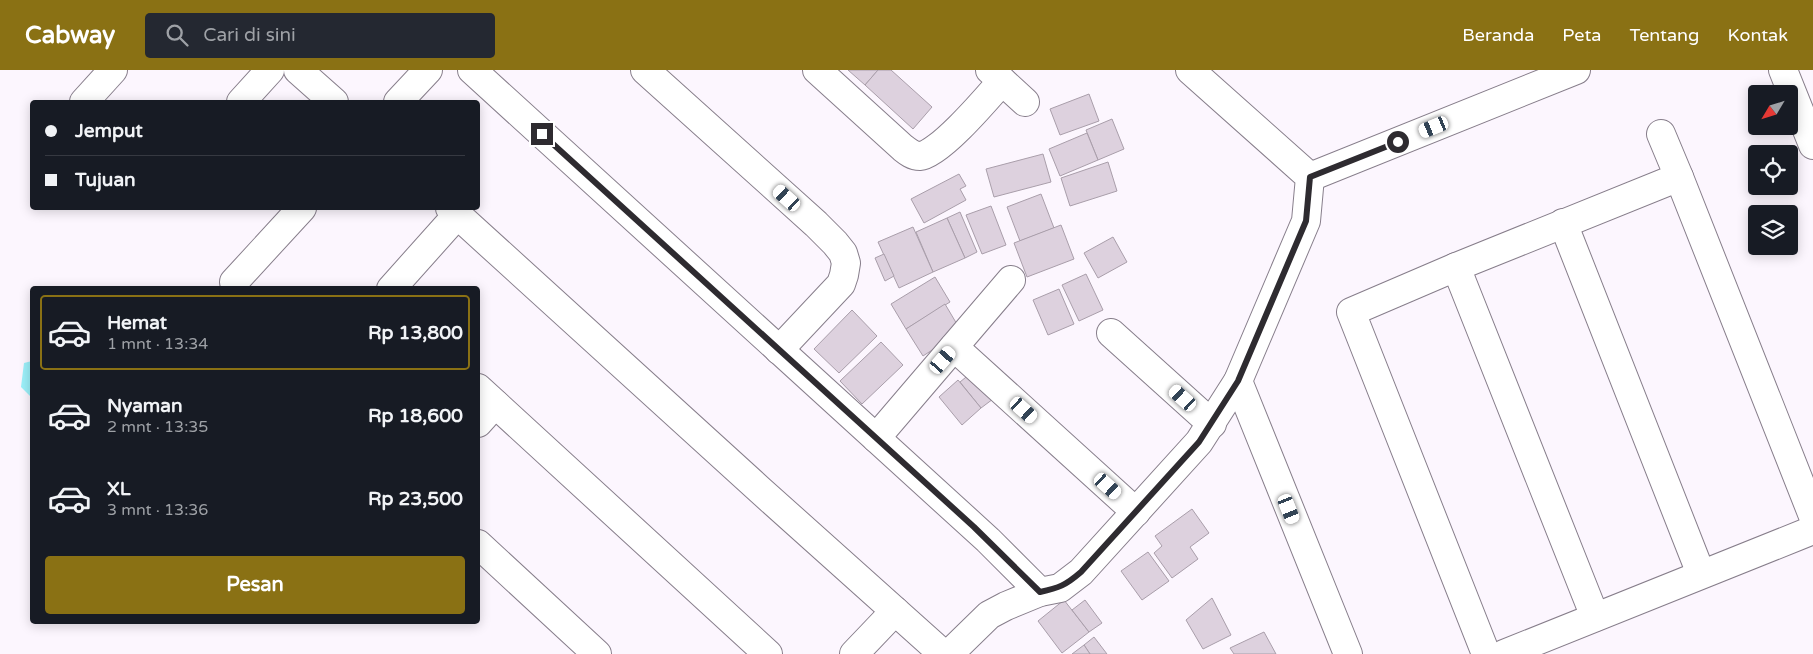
<!DOCTYPE html>
<html lang="id">
<head>
<meta charset="utf-8">
<style>
  :root { --surface:#171b24; --page:#242831; --text:#f1f3f6; --muted:#9ea1a6; --line:#363941; --accent:#8a7114 }
  body { margin:0; font-family:"Varela Round",sans-serif; background:var(--page); color:var(--text); height:100vh; display:flex; flex-direction:column; font-size:19px; white-space:nowrap }
  * { box-sizing:border-box; margin:0 }
  p { font-size:16px; color:var(--muted) }
  .icon { flex:none; width:28px; height:28px; fill:none; stroke:currentColor; stroke-width:2; stroke-linecap:round; stroke-linejoin:round }
  .map { position:relative; flex:1; overflow:hidden }
  .details { position:absolute; left:30px; top:216px; width:450px; height:338px; display:flex; flex-direction:column; background:var(--surface); border-radius:5px; box-shadow:0 2px 12px #0003 }
  .details>* { flex:none }
  .banner { position:absolute; left:30px; top:30px; width:450px; height:110px; border-radius:5px; box-shadow:0 2px 12px #0003; display:grid; align-content:center; height:110px; padding:0 15px; background:var(--surface) }
  .needle { width:32px; rotate:232deg }
  .tools { position:absolute; left:1748px; top:15px; display:grid; gap:10px }
  .tools a { display:grid; place-items:center; width:50px; height:50px; border-radius:5px; background:var(--surface); box-shadow:0 2px 12px #0003; font-size:25px }
  .end { position:absolute; width:22px; height:22px; margin:-11px; border:6px solid #2e2b30; background:#fff; box-shadow:0 0 0 2px #fff }
  .from { border-radius:50% }
  .car { position:absolute; width:15px; height:30px; margin:-15px -8px; border-radius:6px; box-shadow:0 0 4px 1px #0007; background:linear-gradient(#fff 24%,#345 0 40%,#fff 0 76%,#345 0 86%,#fff 0) }
  .banner b { display:flex; align-items:center; gap:18px; height:48px; font-size:19px }
  .banner b+b { border-top:1px solid var(--line) }
  .banner i { width:12px; height:12px; background:var(--text) }
  ul { padding:9px 0 0; list-style:none }
  li { display:flex; align-items:center; gap:15px; height:75px; margin:0 10px 8px; padding:0 5px; border:2px solid transparent; border-radius:5px }
  li div { flex:1 }
  li b { display:block; font-size:19px }
  li em { font-style:normal; font-weight:700 }
  li.current { border-color:var(--accent) }
  li>.icon { width:45px; height:45px; stroke-width:1.5 }
  .primary-button { display:flex; gap:10px; margin-top:auto; padding:10px 15px }
  .primary-button a { flex:1; height:58px; border-radius:5px; background:var(--accent); color:#fff; font-size:20px; font-weight:700; line-height:58px; text-align:center }
  header { display:flex; align-items:center; gap:30px; box-sizing:border-box; height:70px; padding:0 25px; background:var(--accent); color:#fff }
  header strong { font-size:24px }
  nav { display:flex; gap:28px; margin-inline-start:auto; font-size:18px }
  .search { width:350px; height:45px; background:var(--page); display:flex; align-items:center; gap:12px; box-sizing:border-box; padding:0 18px; border-radius:5px; color:var(--muted); font-size:19px }
  .map>svg:first-child { display:block }
  .water { fill:#9bf0f9 }
  .building { fill:#ddd1de; stroke:#a99eaa }
  .lines { fill:none; stroke-linecap:round; stroke-linejoin:round }
  .minor-casing { stroke:#877e8b; stroke-width:30 }
  .minor { stroke:#fff; stroke-width:28 }
  .route { stroke:#2e2b30; stroke-width:6 }
</style>
</head>
<body>
<header>
<strong>Cabway</strong>
<div class="search"><svg class="icon" aria-label="search" viewBox="0 0 24 24"><circle cx="10" cy="10" r="6"/><path d="M15 15l6 6"/></svg>Cari di sini</div>
<nav><a>Beranda</a><a>Peta</a><a>Tentang</a><a>Kontak</a></nav>
</header>
<div class="map">
<svg width="1813" height="584" viewBox="0 0 1813 584">
  <rect width="100%" height="100%" fill="#fcf6fe"/>
  <path class="water" d="M 32,291 L 32,328 L 21,317 L 24,293 Z"/>
  <g class="building">
    <path d="M 848,0 L 878,0 L 865,15 Z"/>
    <path d="M 878,0 L 891,0 L 932,37 L 913,59 L 865,15 Z"/>
    <path d="M 1089,24 L 1099,51 L 1060,65 L 1050,39 Z"/>
    <path d="M 1112,49 L 1124,79 L 1098,90 L 1086,60 Z"/>
    <path d="M 1087,63 L 1098,90 L 1060,106 L 1049,79 Z"/>
    <path d="M 1043,84 L 1051,112 L 994,127 L 986,99 Z"/>
    <path d="M 1108,92 L 1117,121 L 1070,136 L 1061,108 Z"/>
    <path d="M 959,104 L 966,116 L 960,119 L 966,130 L 924,153 L 911,129 Z"/>
    <path d="M 1041,124 L 1054,158 L 1020,171 L 1007,137 Z"/>
    <path d="M 991,136 L 1006,175 L 982,184 L 966,145 Z"/>
    <path d="M 960,142 L 977,182 L 965,188 L 947,148 Z"/>
    <path d="M 947,148 L 965,188 L 933,202 L 916,162 Z"/>
    <path d="M 1061,155 L 1074,189 L 1027,207 L 1014,173 Z"/>
    <path d="M 913,157 L 933,202 L 899,218 L 878,172 Z"/>
    <path d="M 1113,167 L 1127,192 L 1098,208 L 1084,183 Z"/>
    <path d="M 884,184 L 894,206 L 885,211 L 875,188 Z"/>
    <path d="M 1086,204 L 1103,240 L 1079,251 L 1062,215 Z"/>
    <path d="M 935,207 L 950,232 L 906,259 L 891,234 Z"/>
    <path d="M 1059,219 L 1074,254 L 1048,265 L 1033,230 Z"/>
    <path d="M 945,234 L 961,261 L 923,286 L 906,259 Z"/>
    <path d="M 852,240 L 877,266 L 839,303 L 814,279 Z"/>
    <path d="M 881,272 L 903,295 L 862,334 L 840,311 Z"/>
    <path d="M 971,303 L 993,329 L 981,338 L 960,312 Z"/>
    <path d="M 958,310 L 981,338 L 962,355 L 939,327 Z"/>
    <path d="M 1192,439 L 1209,463 L 1190,477 L 1198,489 L 1172,508 L 1154,483 L 1162,476 L 1155,466 Z"/>
    <path d="M 1148,482 L 1169,511 L 1142,530 L 1121,501 Z"/>
    <path d="M 1212,528 L 1231,565 L 1203,579 L 1186,550 Z"/>
    <path d="M 1064,530 L 1089,562 L 1062,583 L 1038,551 Z"/>
    <path d="M 1085,530 L 1102,553 L 1089,562 L 1072,540 Z"/>
    <path d="M 1264,562 L 1276,584 L 1234,584 L 1230,578 Z"/>
    <path d="M 1094,567 L 1107,584 L 1090,584 L 1084,575 Z"/>
    <path d="M 1084,575 L 1090,584 L 1072,584 Z"/>
  </g>
  <g class="lines">
    <defs>
      <g id="minor">
        <path d="M 298,0 L 334,32"/>
        <path d="M 472,0 L 988,470 L 1040,522"/>
        <path d="M 645,0 L 816,154 L 835,173 L 843,183 L 846,193 L 844,205 L 841,214 L 779,280"/>
        <path d="M 817,0 L 903,78 C 908,82 913,86 920,86 C 939,85 988,27 1002,11"/>
        <path d="M 990,0 L 1025,32"/>
        <path d="M 1783,0 L 1813,75"/>
        <path d="M 84,32 L 113,0"/>
        <path d="M 241,32 L 270,0"/>
        <path d="M 398,32 L 428,0"/>
        <path d="M 1310,107 L 1576,0"/>
        <path d="M 1679,107 L 1813,446"/>
        <path d="M 450,138 L 760,420 L 943,584"/>
        <path d="M 1563,153 L 1701,504"/>
        <path d="M 1456,197 L 1595,547"/>
        <path d="M 234,212 L 302,138"/>
        <path d="M 391,219 L 458,144"/>
        <path d="M 1111,263 L 1212,354"/>
        <path d="M 954,277 L 1136,442"/>
        <path d="M 1238,311 L 1348,584"/>
        <path d="M 478,318 L 768,584"/>
        <path d="M 478,353 L 495,334"/>
        <path d="M 876,368 L 1011,210"/>
        <path d="M 478,474 L 597,584"/>
        <path d="M 854,584 L 895,541"/>
        <path d="M 949,584 L 989,545 L 1006,536 L 1040,522 L 1060,518 L 1081,502 L 1199,372 L 1238,311 L 1306,151 L 1310,107 L 1190,0"/>
        <path d="M 1486,584 L 1351,242 L 1456,197 L 1679,107 L 1661,64"/>
        <path d="M 1504,584 L 1813,460"/>
      </g>
    </defs>
    <use href="#minor" class="minor-casing"/>
    <use href="#minor" class="minor"/>
  </g>
  <g class="lines">
    <path class="route" d="M 542,64 L 974,457 L 1040,522 C 1059,518 1066,515 1081,502 L 1199,372 L 1238,311 L 1306,151 L 1310,107 L 1398,72"/>
  </g>
</svg>
<div class="tools">
<a><svg class="needle" viewBox="-14 -14 28 28"><path d="M0-13l5 13h-10z" fill="#e53935"/><path d="M0 13l5-13h-10z" fill="#9ea1a6"/></svg></a>
<a><svg class="icon" aria-label="locate" viewBox="0 0 24 24"><circle cx="12" cy="12" r="6"/><path d="M12 2v4M12 18v4M2 12h4M18 12h4"/></svg></a>
<a><svg class="icon" aria-label="layers" viewBox="0 0 24 24"><path d="M12 4l9 5-9 5-9-5zM3 14l9 5 9-5"/></svg></a>
</div>
<i class="end from" style="left:1398px;top:72px"></i>
<i class="end" style="left:542px;top:64px"></i>
<i class="car" style="left:1434px;top:57px;rotate:248deg"></i>
<i class="car" style="left:787px;top:128px;rotate:312deg"></i>
<i class="car" style="left:943px;top:290px;rotate:41deg"></i>
<i class="car" style="left:1183px;top:328px;rotate:312deg"></i>
<i class="car" style="left:1024px;top:340px;rotate:132deg"></i>
<i class="car" style="left:1108px;top:416px;rotate:132deg"></i>
<i class="car" style="left:1289px;top:439px;rotate:158deg"></i>
<div class="banner">
<b><i class="from"></i>Jemput</b>
<b><i></i>Tujuan</b>
</div>
<section class="details">
<ul>
<li class="current"><svg class="icon" aria-label="car" viewBox="0 0 24 24"><path d="M5 17H2v-5l4-1 3-4h7l3 4 3 1v5h-3M9 17h6M6 11h13"/><circle cx="7" cy="17" r="2"/><circle cx="17" cy="17" r="2"/></svg><div><b>Hemat</b><p>1 mnt · 13:34</p></div><em>Rp 13,800</em></li>
<li><svg class="icon" aria-label="car" viewBox="0 0 24 24"><path d="M5 17H2v-5l4-1 3-4h7l3 4 3 1v5h-3M9 17h6M6 11h13"/><circle cx="7" cy="17" r="2"/><circle cx="17" cy="17" r="2"/></svg><div><b>Nyaman</b><p>2 mnt · 13:35</p></div><em>Rp 18,600</em></li>
<li><svg class="icon" aria-label="car" viewBox="0 0 24 24"><path d="M5 17H2v-5l4-1 3-4h7l3 4 3 1v5h-3M9 17h6M6 11h13"/><circle cx="7" cy="17" r="2"/><circle cx="17" cy="17" r="2"/></svg><div><b>XL</b><p>3 mnt · 13:36</p></div><em>Rp 23,500</em></li>
</ul>
<div class="primary-button"><a>Pesan</a></div>
</section>
</div>
</body>
</html>
